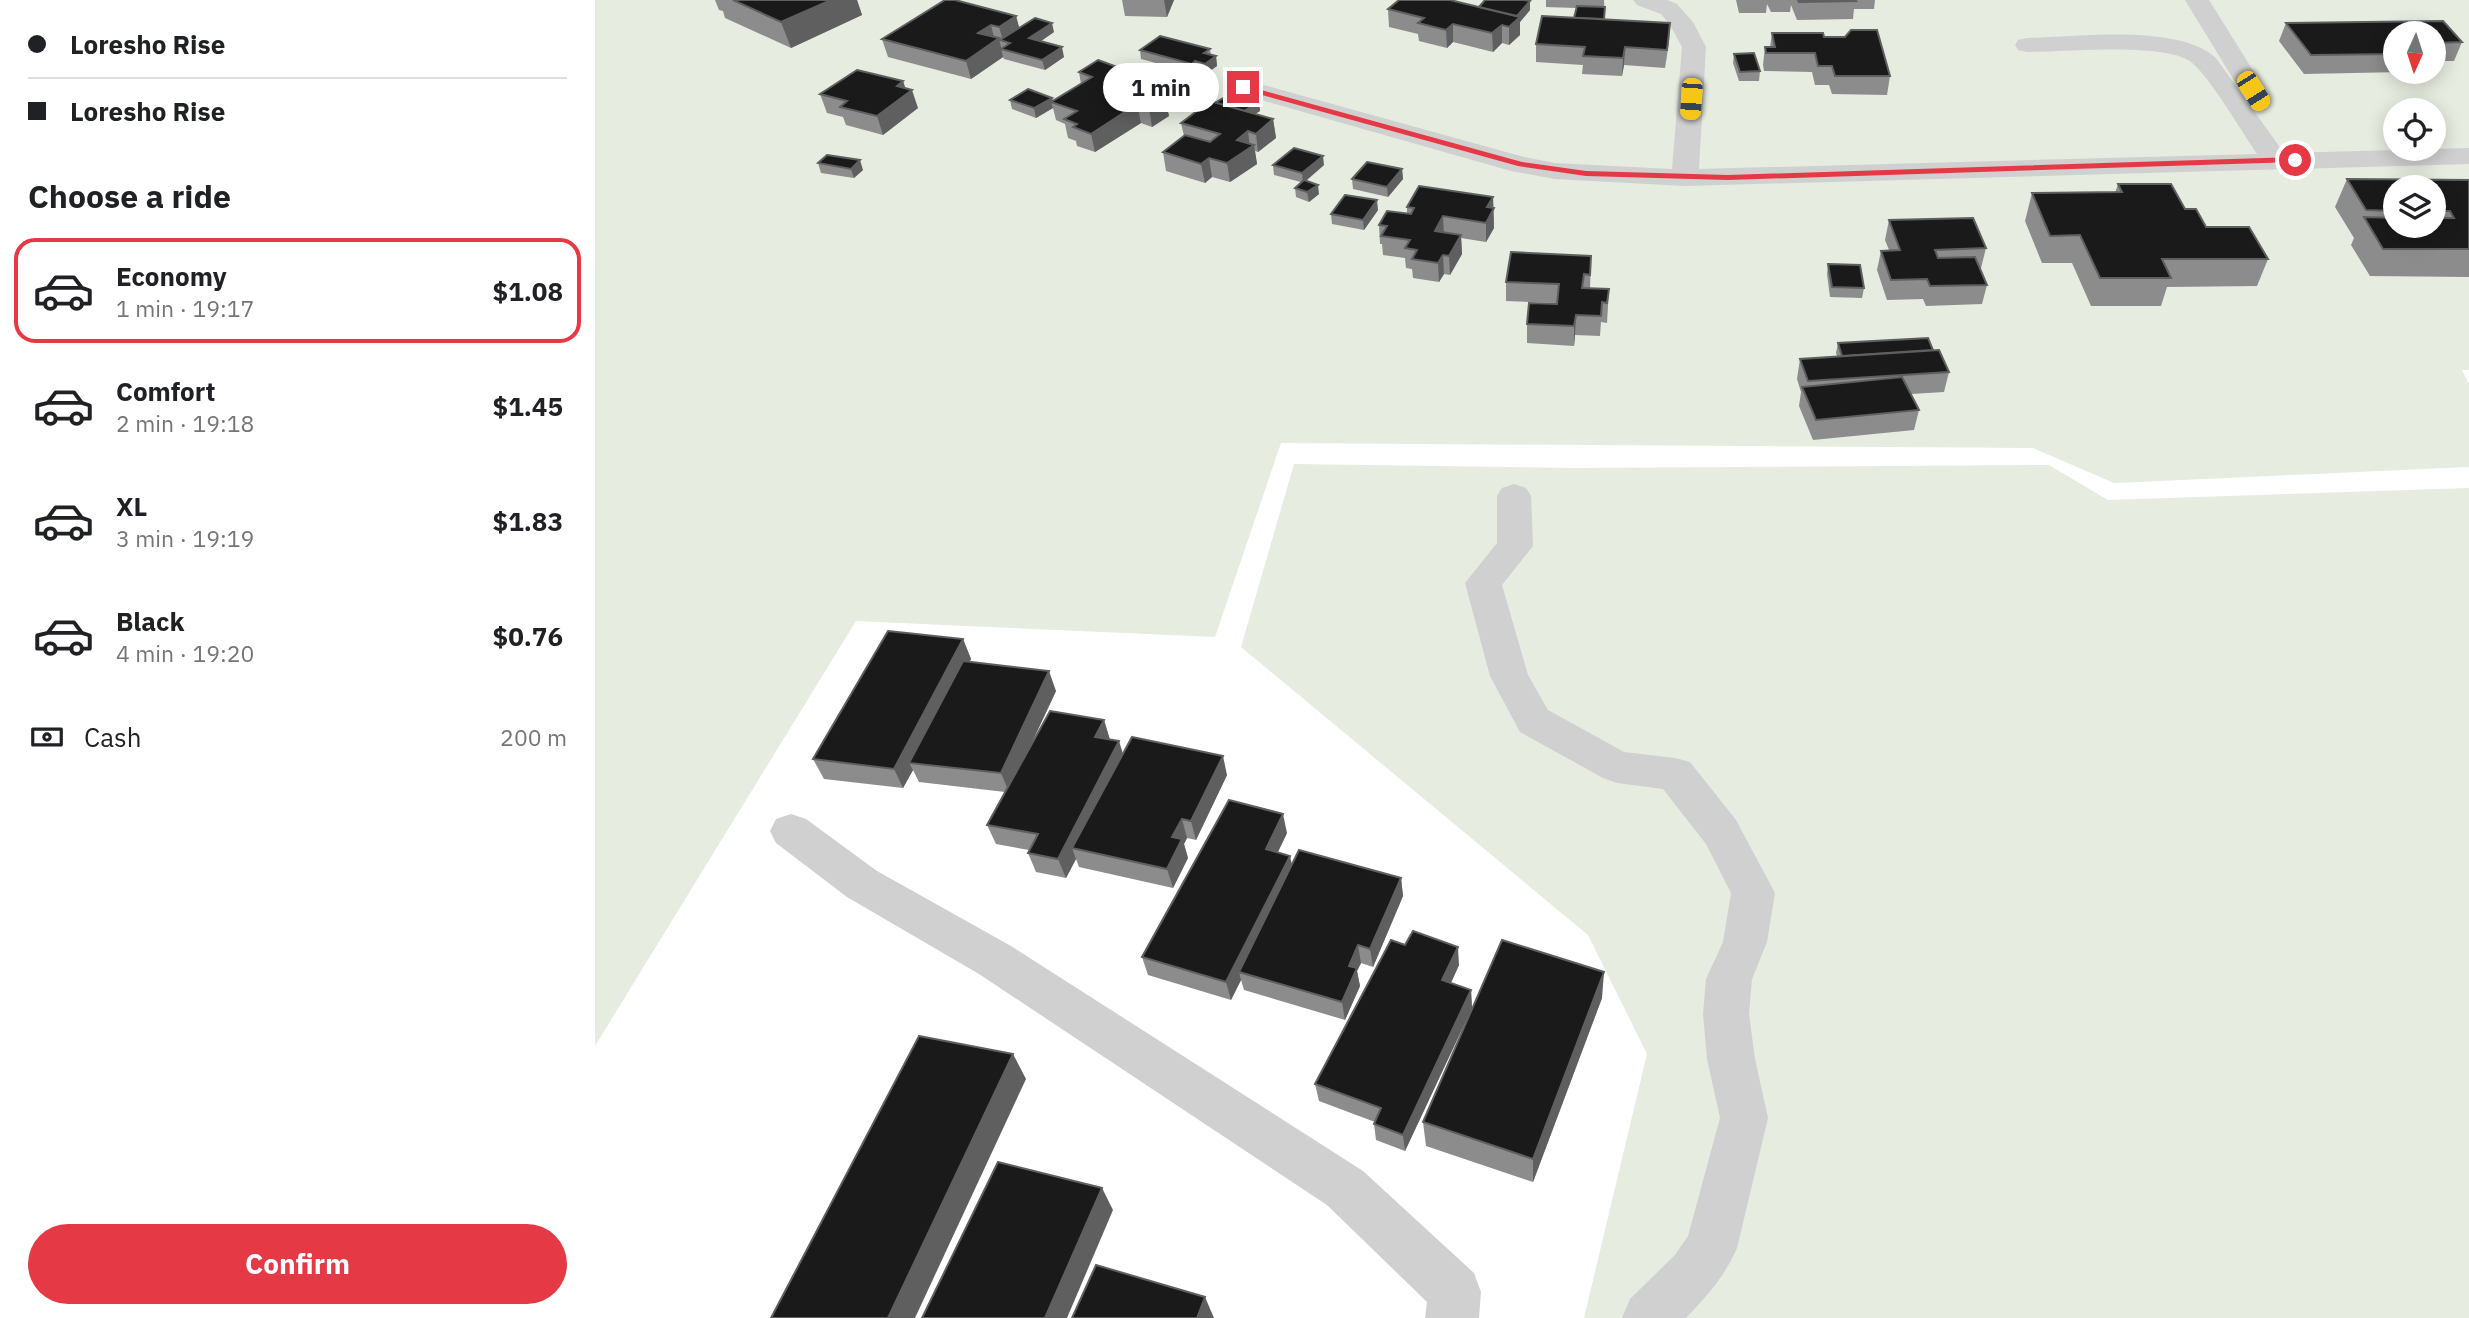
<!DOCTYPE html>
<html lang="en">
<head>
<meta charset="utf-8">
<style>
  :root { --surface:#fff; --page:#f6f6f6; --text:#202124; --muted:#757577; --line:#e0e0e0; --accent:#e63946 }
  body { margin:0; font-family:"IBM Plex Sans",sans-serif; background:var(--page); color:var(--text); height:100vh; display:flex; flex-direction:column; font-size:26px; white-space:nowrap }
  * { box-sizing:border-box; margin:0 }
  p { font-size:23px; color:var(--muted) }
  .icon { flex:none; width:38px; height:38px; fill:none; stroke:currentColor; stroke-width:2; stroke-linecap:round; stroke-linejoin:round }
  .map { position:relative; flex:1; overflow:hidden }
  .side { display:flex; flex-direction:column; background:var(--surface); width:595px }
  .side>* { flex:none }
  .guide { display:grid; align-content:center; height:154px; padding:0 28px; background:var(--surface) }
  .needle { width:46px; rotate:183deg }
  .tools { position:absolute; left:1788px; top:21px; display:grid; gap:14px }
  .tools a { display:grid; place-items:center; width:63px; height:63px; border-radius:50%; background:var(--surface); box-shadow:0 4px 18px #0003; font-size:35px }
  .end { position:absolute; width:32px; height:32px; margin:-16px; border:9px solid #e63946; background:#fff; box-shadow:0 0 0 4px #fff }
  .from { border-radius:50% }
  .bubble { position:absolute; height:49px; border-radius:24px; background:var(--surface); box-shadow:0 4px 18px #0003; font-size:23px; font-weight:800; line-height:49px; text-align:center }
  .car { position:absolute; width:21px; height:42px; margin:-21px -10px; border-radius:9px; box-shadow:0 0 5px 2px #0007; background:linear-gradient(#f5c518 24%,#345 0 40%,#f5c518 0 76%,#345 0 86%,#f5c518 0) }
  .guide b { display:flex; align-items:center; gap:24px; height:66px; font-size:26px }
  .guide b+b { border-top:2px solid var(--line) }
  .guide i { width:18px; height:18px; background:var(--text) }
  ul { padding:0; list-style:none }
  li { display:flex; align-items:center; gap:21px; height:105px; margin:0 14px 10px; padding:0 14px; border:4px solid transparent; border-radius:21px }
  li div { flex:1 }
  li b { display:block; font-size:26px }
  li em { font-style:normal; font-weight:800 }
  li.selected { border-color:var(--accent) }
  li>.icon { width:63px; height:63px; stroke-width:1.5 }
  h2 { padding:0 28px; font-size:32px; line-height:84px }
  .pay { display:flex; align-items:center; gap:18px; height:77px; padding:0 28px; font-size:26px }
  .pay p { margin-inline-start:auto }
  .primary-button { display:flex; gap:14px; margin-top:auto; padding:14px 28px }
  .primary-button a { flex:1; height:80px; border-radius:42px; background:var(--accent); color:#fff; font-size:28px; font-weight:800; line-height:80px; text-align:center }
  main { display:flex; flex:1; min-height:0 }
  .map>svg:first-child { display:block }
  .green { fill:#e6ecdf; fill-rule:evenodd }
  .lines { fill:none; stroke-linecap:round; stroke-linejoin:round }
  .minor { fill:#d0d0d0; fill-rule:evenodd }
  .wall { fill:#8c8c8c; fill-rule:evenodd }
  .shaded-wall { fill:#5f5f5f }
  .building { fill:#1a1a1a; stroke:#5f5f5f; stroke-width:2 }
  .route { fill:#e63946 }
</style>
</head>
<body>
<main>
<section class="side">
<div class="guide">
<b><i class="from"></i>Loresho Rise</b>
<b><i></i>Loresho Rise</b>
</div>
<h2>Choose a ride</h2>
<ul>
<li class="selected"><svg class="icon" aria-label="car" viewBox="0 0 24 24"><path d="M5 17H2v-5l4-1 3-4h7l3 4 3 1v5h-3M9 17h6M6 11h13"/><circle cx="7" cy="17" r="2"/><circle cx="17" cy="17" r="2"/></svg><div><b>Economy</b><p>1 min · 19:17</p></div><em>$1.08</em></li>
<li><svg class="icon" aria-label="car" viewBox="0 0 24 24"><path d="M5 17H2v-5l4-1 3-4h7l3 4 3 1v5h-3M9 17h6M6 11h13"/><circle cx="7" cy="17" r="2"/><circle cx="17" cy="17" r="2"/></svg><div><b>Comfort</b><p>2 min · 19:18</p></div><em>$1.45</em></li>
<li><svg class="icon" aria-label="car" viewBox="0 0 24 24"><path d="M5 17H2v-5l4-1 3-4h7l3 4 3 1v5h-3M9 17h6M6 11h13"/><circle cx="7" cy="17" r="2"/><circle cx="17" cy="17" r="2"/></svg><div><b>XL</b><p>3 min · 19:19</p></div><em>$1.83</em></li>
<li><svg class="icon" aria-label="car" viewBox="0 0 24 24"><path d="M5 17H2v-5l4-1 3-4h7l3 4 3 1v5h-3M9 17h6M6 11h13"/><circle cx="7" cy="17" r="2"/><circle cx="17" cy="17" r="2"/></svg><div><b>Black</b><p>4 min · 19:20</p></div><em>$0.76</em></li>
</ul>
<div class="pay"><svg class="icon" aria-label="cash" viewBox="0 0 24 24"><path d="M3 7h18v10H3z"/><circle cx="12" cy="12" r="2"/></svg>Cash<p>200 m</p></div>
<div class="primary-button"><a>Confirm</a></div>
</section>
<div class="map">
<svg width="1874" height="1318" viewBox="0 0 1874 1318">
  <rect width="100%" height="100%" fill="#fff"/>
  <g class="green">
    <path d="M 0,0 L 1874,0 L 1874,370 L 1867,370 L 1874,384 L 1874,467 L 1519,483 L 1438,448 L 686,443 L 620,637 L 261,621 L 0,1046 ZM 1801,33 L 1839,33 L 1839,72 L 1801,72 ZM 1801,110 L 1839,110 L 1839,149 L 1801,149 ZM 1801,187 L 1839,187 L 1839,226 L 1801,226 Z"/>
    <path d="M 699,464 L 979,468 L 1454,465 L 1513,500 L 1874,488 L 1874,1318 L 989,1318 L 1052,1054 L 993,935 L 646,647 Z"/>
  </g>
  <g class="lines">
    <g class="minor">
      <path d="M 1038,0 L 1072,0 L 1082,4 L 1098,22 L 1111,47 L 1104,169 L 1662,154 C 1647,132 1615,77 1596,62 C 1570,42 1468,52 1432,52 L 1423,50 L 1420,45 L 1423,40 L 1432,38 C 1482,37 1583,23 1621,58 L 1689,153 L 1874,148 L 1874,164 L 1090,186 L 960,179 L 916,171 L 638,92 L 634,87 L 638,82 L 647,79 L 929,157 L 960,163 L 1077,169 L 1087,47 L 1075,25 L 1066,14 L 1042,5 Z"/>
      <path d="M 1590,0 L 1614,0 L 1667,85 L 1663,90 L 1654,93 L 1645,90 Z"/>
      <path d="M 919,484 L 931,488 L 936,496 L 938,546 L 907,585 L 933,675 L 953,710 L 1029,752 L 1080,758 L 1095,762 L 1141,820 L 1180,893 L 1172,942 L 1157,979 L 1154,1014 L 1160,1059 L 1173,1118 L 1142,1248 C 1130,1276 1112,1296 1091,1318 L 1027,1318 L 1035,1299 L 1080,1255 L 1093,1236 L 1125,1118 L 1112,1059 L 1108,1014 L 1111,979 L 1128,942 L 1136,893 L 1111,844 L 1068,789 L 1022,783 L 1008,778 L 925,732 L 895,676 L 870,583 L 902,543 L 902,496 L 907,488 Z"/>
      <path d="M 196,814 L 211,819 L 282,871 L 416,946 L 768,1171 L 879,1273 L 886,1292 L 884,1318 L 830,1318 L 832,1302 L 732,1205 L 384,974 L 252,897 L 181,843 L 175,831 L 181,819 Z"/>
    </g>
  </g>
  <g class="wall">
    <path d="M 120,0 L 262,0 L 267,15 L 196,48 L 130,18 L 128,11 L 124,10 Z"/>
    <path d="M 527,0 L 579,0 L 572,17 L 530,16 Z"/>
    <path d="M 951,0 L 1009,0 L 1010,19 L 1075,23 L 1070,68 L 1029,65 L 1027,76 L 987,74 L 988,65 L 941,62 L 941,44 L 979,18 L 981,8 L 951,7 Z"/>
    <path d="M 1141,0 L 1280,0 L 1279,9 L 1259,9 L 1258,19 L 1202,20 L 1196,5 L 1195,12 L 1176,12 L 1172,4 L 1171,13 L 1144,13 Z"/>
    <path d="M 884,7 L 935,10 L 925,22 L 925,35 L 914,45 L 907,43 L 898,52 L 858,42 L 852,48 L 824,41 L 823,34 L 794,27 L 793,9 Z"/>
    <path d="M 421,16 L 424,28 L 459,32 L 446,41 L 469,57 L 450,70 L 409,59 L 408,57 L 376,79 L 293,57 L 287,39 Z"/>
    <path d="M 1848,21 L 1867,42 L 1859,61 L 1839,61 L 1839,33 L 1801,33 L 1801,72 L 1808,72 L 1709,74 L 1684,41 L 1691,23 Z"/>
    <path d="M 1177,33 L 1229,37 L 1295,76 L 1292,95 L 1237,94 L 1234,85 L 1220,85 L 1217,72 L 1169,71 L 1168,65 L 1170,47 L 1175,47 Z"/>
    <path d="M 615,49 L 616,55 L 621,56 L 622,66 L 612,73 L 602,71 L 598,73 L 546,59 L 545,50 Z"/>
    <path d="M 1139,54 L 1165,71 L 1164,81 L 1144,81 L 1138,63 Z"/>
    <path d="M 525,68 L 526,73 L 576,90 L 579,108 L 573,112 L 574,116 L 557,127 L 546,123 L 500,152 L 482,146 L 481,141 L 473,138 L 470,124 L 461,120 L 458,108 L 441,118 L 417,109 L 415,100 L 457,98 L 458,101 L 486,84 L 484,72 Z"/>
    <path d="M 308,81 L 310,88 L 323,108 L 288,135 L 251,125 L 248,117 L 232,113 L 225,94 Z"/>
    <path d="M 664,102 L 665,111 L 660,114 L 678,119 L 681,138 L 663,152 L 660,151 L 662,164 L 635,182 L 617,177 L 610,183 L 571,171 L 568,152 L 589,136 L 586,123 L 620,103 Z"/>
    <path d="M 223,163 L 268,170 L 259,178 L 226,173 Z"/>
    <path d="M 678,165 L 729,165 L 711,181 L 724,194 L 714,202 L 701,197 L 700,188 L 706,182 L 679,175 Z"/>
    <path d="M 807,169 L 808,179 L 793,197 L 758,189 L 757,179 Z"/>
    <path d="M 1752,179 L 1874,180 L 1874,277 L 1775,276 L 1756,245 L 1759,238 L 1740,207 ZM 1801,187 L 1839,187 L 1839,226 L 1801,226 Z"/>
    <path d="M 1523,184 L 1590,209 L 1611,227 L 1673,259 L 1662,286 L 1572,287 L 1566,306 L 1496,306 L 1477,263 L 1447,263 L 1430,221 L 1437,193 L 1520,193 Z"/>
    <path d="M 898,197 L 899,228 L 891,242 L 866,238 L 867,254 L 855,275 L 849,274 L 844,282 L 818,278 L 817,269 L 811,268 L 810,258 L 788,255 L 787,244 L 785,244 L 784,225 L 812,214 L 812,207 Z"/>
    <path d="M 783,210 L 769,230 L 737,224 L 736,214 Z"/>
    <path d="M 1294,220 L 1391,248 L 1386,268 L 1385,268 L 1392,285 L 1387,304 L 1331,306 L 1328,299 L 1292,300 L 1282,270 L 1286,251 L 1294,250 L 1290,240 Z"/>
    <path d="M 996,256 L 995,288 L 1014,289 L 1012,323 L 1006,322 L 1005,336 L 980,335 L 979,346 L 932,343 L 932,324 L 962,303 L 911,301 L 911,282 Z"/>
    <path d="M 1233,264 L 1269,288 L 1267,298 L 1235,297 L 1232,274 Z"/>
    <path d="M 1243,343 L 1338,350 L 1354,372 L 1349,392 L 1316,394 L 1324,410 L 1319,430 L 1218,440 L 1204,406 L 1206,392 L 1202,379 L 1205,359 L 1242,356 L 1241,353 Z"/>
    <path d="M 368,639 L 376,659 L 374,662 L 461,691 L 432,752 L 509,720 L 515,740 L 528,754 L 632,775 L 601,840 L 592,838 L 589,844 L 593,858 L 578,888 L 484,867 L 481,859 L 471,878 L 441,872 L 433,853 L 434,850 L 401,844 L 392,825 L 410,792 L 324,782 L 318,770 L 308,788 L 229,779 L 218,759 Z"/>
    <path d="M 692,833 L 683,852 L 697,865 L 806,878 L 808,896 L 778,967 L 766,963 L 762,971 L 765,986 L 750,1020 L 649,990 L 646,980 L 636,1000 L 553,975 L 547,957 Z"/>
    <path d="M 864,965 L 856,983 L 876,990 L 877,1008 L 810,1151 L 781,1140 L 779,1124 L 780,1122 L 724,1101 L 720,1084 Z"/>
    <path d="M 1007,998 L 938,1182 L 831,1146 L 828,1122 Z"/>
  </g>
  <g class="shaded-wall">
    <path d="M 232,0 L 262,0 L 267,15 L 196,48 L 186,22 Z"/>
    <path d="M 569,0 L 579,0 L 572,17 Z"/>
    <path d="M 935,1 L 935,10 L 925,22 L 925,35 L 914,45 L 914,27 Z"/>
    <path d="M 421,16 L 426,34 L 408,41 L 404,27 Z"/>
    <path d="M 457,23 L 459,32 L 436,48 L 434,38 Z"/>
    <path d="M 1075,23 L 1074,41 L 1070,68 Z"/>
    <path d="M 858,24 L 858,42 L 852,48 L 851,30 Z"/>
    <path d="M 396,25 L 400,41 L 404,38 L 408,57 L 376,79 L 371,61 L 383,33 Z"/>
    <path d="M 907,25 L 907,43 L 898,52 L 897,33 Z"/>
    <path d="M 467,47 L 469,57 L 450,70 L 447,60 Z"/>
    <path d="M 1030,47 L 1029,65 L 1027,76 L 1028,58 Z"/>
    <path d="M 621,56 L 622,66 L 612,73 L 610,64 Z"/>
    <path d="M 600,61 L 602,71 L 598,73 L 597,64 Z"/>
    <path d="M 308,81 L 312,93 L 317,90 L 323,108 L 288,135 L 282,116 L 302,86 Z"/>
    <path d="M 576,90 L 579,108 L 573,112 L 574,116 L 557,127 L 554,108 L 566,96 Z"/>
    <path d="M 457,98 L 458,102 L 456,102 L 458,108 L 441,118 L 439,108 Z"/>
    <path d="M 664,102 L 665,111 L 644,124 L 643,115 Z"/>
    <path d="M 542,104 L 546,123 L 500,152 L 496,134 Z"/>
    <path d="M 678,119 L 681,138 L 663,152 L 661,134 Z"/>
    <path d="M 653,131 L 655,148 L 659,145 L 662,164 L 635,182 L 632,163 L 642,140 Z"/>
    <path d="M 728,156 L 729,165 L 708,183 L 707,173 Z"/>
    <path d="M 614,158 L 617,177 L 610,183 L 606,164 Z"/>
    <path d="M 265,160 L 268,170 L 259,178 L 256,169 Z"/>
    <path d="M 807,169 L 808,179 L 793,197 L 792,187 Z"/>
    <path d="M 723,185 L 724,194 L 714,202 L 712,192 Z"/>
    <path d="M 898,197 L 899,228 L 891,242 L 891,223 L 892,207 Z"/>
    <path d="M 782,200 L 783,210 L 769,230 L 768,220 Z"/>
    <path d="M 848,216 L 849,236 L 840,231 Z"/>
    <path d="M 866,235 L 867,254 L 855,275 L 854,256 Z"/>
    <path d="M 848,255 L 849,274 L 844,282 L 843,263 Z"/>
    <path d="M 981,315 L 980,335 L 979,346 L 979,326 Z"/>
    <path d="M 368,639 L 376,659 L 321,763 L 314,763 L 318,770 L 308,788 L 299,769 Z"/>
    <path d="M 454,671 L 461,691 L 414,792 L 406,773 Z"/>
    <path d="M 509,720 L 515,740 L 500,737 Z"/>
    <path d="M 524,741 L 530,760 L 477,848 L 481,859 L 471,878 L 463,859 Z"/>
    <path d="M 628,756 L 632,775 L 601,840 L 596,821 Z"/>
    <path d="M 688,814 L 692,833 L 675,868 L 671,849 Z"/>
    <path d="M 587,819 L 592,838 L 589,844 L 593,858 L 578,888 L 572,869 L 577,837 Z"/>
    <path d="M 695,856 L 699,874 L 644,972 L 646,980 L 636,1000 L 631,982 Z"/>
    <path d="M 806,878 L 808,896 L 778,967 L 775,949 Z"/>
    <path d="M 763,945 L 766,963 L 762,971 L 765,986 L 750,1020 L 747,1002 L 754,966 Z"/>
    <path d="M 863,947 L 864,965 L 849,998 L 847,980 Z"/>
    <path d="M 1009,972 L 1007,998 L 938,1182 L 938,1159 Z"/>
    <path d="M 876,990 L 877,1008 L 810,1151 L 808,1135 Z"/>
    <path d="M 418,1054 L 431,1079 L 320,1318 L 293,1318 Z"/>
    <path d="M 507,1188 L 518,1210 L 472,1318 L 450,1318 Z"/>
    <path d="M 610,1297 L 619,1318 L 602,1318 Z"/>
  </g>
  <g class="building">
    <path d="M 138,0 L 236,0 L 186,22 Z"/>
    <path d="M 350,0 L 360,0 L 421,16 L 404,27 L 396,25 L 383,33 L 404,38 L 371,61 L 287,39 Z"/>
    <path d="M 804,0 L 855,0 L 925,17 L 914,27 L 907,25 L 897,33 L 858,24 L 851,30 L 823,23 L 829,18 L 793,9 Z"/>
    <path d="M 890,0 L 929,0 L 935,1 L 922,16 L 884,7 Z"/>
    <path d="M 1203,0 L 1260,0 L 1261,1 L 1204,2 Z"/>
    <path d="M 982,6 L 1010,7 L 1009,19 L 979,18 Z"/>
    <path d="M 947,16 L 1075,23 L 1072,50 L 1030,47 L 1028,58 L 988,56 L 990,47 L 941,44 Z"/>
    <path d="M 440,18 L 457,23 L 434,38 L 467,47 L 447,60 L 406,49 L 415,43 L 405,40 Z"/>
    <path d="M 1848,21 L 1867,42 L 1839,43 L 1839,33 L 1801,33 L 1801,54 L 1716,55 L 1691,23 Z"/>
    <path d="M 1256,30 L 1282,30 L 1295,76 L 1240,76 L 1237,66 L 1223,66 L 1220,53 L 1171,53 L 1170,47 L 1180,47 L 1177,33 L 1228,33 L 1229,37 L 1250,37 Z"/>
    <path d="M 565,36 L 615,49 L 609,53 L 621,56 L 610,64 L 600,61 L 597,64 L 545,50 Z"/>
    <path d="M 1159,53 L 1165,71 L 1145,72 L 1139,54 Z"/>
    <path d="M 503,60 L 525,68 L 521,71 L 576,90 L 566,96 L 571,97 L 554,108 L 542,104 L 496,134 L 478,127 L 482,124 L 469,119 L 482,111 L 456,102 L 497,77 L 484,72 Z"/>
    <path d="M 262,70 L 308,81 L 302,86 L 317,90 L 282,116 L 245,107 L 252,101 L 225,94 Z"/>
    <path d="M 433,89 L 457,98 L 439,108 L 415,100 Z"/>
    <path d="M 638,92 L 664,102 L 649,111 L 620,103 Z"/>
    <path d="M 615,101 L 678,119 L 661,134 L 653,131 L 642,140 L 659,145 L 632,163 L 614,158 L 606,164 L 568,152 L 590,135 L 615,142 L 625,134 L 586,123 Z"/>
    <path d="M 699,148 L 728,156 L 707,173 L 678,165 Z"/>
    <path d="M 232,155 L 265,160 L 256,169 L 223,163 Z"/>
    <path d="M 772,162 L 807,169 L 792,187 L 757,179 Z"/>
    <path d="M 1752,179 L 1874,180 L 1874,249 L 1788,249 L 1769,217 L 1801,218 L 1801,226 L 1839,226 L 1839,218 L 1859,218 L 1855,211 L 1839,211 L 1839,187 L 1801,187 L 1801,211 L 1771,210 Z"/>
    <path d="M 709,180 L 723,185 L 712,192 L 700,188 Z"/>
    <path d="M 1523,184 L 1576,184 L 1590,209 L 1601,209 L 1611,227 L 1654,227 L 1673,259 L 1567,259 L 1576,278 L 1505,278 L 1485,235 L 1455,236 L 1437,193 L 1527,192 Z"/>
    <path d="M 824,186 L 898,197 L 892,207 L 899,208 L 891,223 L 848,216 L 840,231 L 866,235 L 854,256 L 848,255 L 843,263 L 817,259 L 822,250 L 810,248 L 815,240 L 786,236 L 792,226 L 784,225 L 792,211 L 816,214 L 819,208 L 812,207 Z"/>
    <path d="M 750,195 L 782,200 L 768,220 L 736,214 Z"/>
    <path d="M 1378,218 L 1391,248 L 1340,250 L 1343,258 L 1380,257 L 1392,285 L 1335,286 L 1332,279 L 1296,280 L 1286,251 L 1305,250 L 1294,220 Z"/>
    <path d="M 916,252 L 996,256 L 995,275 L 989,274 L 987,288 L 1014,289 L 1012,303 L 1007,302 L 1006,316 L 981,315 L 979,326 L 932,324 L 934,303 L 962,304 L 964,284 L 911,282 Z"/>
    <path d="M 1233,264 L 1265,265 L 1269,288 L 1237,287 Z"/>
    <path d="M 1333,338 L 1338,350 L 1247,356 L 1243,343 Z"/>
    <path d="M 1344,350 L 1354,372 L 1213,381 L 1205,359 Z"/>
    <path d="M 1307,377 L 1324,410 L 1221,420 L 1207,387 Z"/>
    <path d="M 293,631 L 368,639 L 299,769 L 218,759 Z"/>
    <path d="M 368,661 L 454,671 L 406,773 L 314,763 Z"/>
    <path d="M 455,711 L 509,720 L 500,737 L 524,741 L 463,859 L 433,853 L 443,834 L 392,825 Z"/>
    <path d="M 537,737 L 628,756 L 596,821 L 587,819 L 577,837 L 587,839 L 572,869 L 477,848 Z"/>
    <path d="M 634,800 L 688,814 L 671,849 L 695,856 L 631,982 L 547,957 Z"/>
    <path d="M 704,850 L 806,878 L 775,949 L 763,945 L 754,966 L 762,968 L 747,1002 L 644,972 Z"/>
    <path d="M 818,931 L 863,947 L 847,980 L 876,990 L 808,1135 L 779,1124 L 786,1108 L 720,1084 L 796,940 L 810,945 Z"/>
    <path d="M 907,940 L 1009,972 L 938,1159 L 828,1122 Z"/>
    <path d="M 324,1036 L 418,1054 L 293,1318 L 176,1318 Z"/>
    <path d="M 403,1162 L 507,1188 L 450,1318 L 327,1318 Z"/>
    <path d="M 501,1265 L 610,1297 L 602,1318 L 477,1318 Z"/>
  </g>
  <path class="route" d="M 648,85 L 927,162 L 991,171 L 1133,175 L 1700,157 L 1704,160 L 1700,162 L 1133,180 L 991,176 L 923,166 L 645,89 Z"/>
</svg>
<div class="tools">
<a><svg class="needle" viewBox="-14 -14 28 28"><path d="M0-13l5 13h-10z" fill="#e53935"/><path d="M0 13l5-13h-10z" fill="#757577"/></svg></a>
<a><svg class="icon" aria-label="locate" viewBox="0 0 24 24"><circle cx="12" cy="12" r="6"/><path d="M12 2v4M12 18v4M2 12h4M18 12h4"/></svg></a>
<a><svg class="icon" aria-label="layers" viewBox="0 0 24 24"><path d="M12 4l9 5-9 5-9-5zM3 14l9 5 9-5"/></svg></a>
</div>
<i class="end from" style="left:1700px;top:160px"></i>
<i class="end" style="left:648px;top:87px"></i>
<div class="bubble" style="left:508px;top:63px;width:116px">1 min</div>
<i class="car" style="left:1658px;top:91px;rotate:148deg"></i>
<i class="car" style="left:1096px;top:99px;rotate:184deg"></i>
</div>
</main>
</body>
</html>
